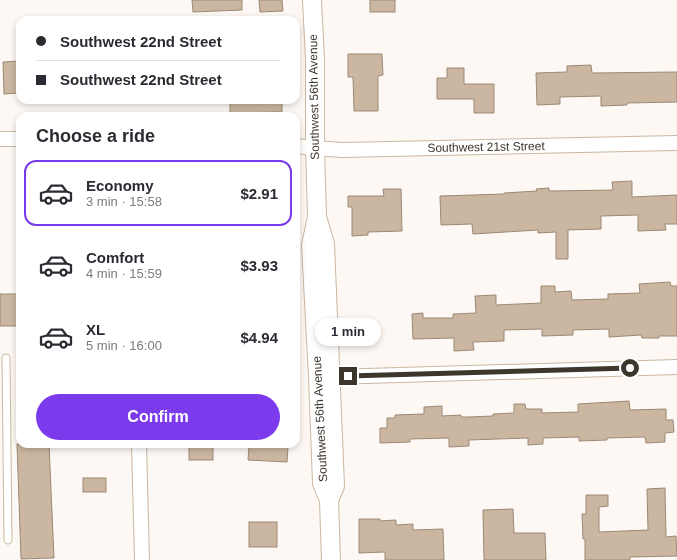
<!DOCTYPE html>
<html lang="en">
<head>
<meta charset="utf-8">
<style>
  :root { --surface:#fff; --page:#f7f7f7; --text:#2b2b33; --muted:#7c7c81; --line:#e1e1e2; --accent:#7c3aed }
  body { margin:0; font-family:Helvetica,sans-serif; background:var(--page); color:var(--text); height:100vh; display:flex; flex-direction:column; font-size:15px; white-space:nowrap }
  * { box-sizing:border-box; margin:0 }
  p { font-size:13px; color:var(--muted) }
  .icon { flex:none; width:22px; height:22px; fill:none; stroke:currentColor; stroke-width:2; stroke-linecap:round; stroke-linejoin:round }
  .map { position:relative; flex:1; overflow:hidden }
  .panel { position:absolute; left:16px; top:112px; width:284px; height:336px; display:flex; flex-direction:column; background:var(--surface); border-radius:12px; box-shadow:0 2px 6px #0003 }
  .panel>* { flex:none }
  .banner { position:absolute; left:16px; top:16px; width:284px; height:88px; border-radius:12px; box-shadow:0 2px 6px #0003; display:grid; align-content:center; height:88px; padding:0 20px; background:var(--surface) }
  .end { position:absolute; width:18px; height:18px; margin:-9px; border:5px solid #3d362d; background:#fff; box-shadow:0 0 0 2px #fff }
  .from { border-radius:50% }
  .bubble { position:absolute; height:28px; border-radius:14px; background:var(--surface); box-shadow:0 2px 6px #0003; font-size:13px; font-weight:600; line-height:28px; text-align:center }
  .banner b { display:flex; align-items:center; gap:14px; height:38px; font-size:15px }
  .banner b+b { border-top:1px solid var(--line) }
  .banner i { width:10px; height:10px; background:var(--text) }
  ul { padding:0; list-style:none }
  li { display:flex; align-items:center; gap:12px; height:66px; margin:0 8px 6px; padding:0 12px; border:2px solid transparent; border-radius:12px }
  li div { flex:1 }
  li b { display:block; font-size:15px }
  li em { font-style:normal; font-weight:600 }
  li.on { border-color:var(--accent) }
  li>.icon { width:36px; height:36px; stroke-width:1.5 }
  h2 { padding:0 20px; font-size:18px; line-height:48px }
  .button { display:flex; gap:8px; margin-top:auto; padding:8px 20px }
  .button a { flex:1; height:46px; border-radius:24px; background:var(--accent); color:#fff; font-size:16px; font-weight:600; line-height:46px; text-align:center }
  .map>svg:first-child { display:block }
  .building { fill:#cab6a1; stroke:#9c8975 }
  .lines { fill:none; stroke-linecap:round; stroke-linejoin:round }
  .service-casing { stroke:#cbb7a2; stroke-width:9 }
  .minor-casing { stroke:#cbb7a2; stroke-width:16 }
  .tertiary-casing { stroke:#cbb7a2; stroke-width:20 }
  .service { stroke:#fff; stroke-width:7 }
  .minor { stroke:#fff; stroke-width:14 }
  .tertiary { stroke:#fff; stroke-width:18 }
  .route { stroke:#3d362d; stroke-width:5 }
  .labels { text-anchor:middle; stroke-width:3.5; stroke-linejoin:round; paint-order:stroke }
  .street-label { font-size:12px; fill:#3d362d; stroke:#fff }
</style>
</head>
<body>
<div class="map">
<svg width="677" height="560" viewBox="0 0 677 560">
  <rect width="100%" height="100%" fill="#fdf8f4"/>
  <g class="building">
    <path d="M 192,0 L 242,0 L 242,10 L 193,12 Z"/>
    <path d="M 259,0 L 282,0 L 283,11 L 260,12 Z"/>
    <rect x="370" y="0" width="25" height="12"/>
    <path d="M 348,54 L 382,54 L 383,75 L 378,76 L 378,111 L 354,111 L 353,77 L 348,77 Z"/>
    <path d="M 20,61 L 20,93 L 4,94 L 3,62 Z"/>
    <path d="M 591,65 L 592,73 L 677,72 L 677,102 L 627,103 L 627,105 L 601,106 L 601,96 L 560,97 L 560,104 L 537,105 L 536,73 L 567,72 L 567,66 Z"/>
    <path d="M 447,68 L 464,68 L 464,84 L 494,84 L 494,113 L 474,113 L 474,99 L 437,99 L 437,78 L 447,78 Z"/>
    <path d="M 230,100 L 282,100 L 282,112 L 230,113 Z"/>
    <path d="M 632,181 L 632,197 L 677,195 L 677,224 L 665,224 L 666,230 L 638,231 L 638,215 L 601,216 L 601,229 L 568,230 L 568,259 L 556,259 L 556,232 L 538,233 L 538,230 L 473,234 L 472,224 L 441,225 L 440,196 L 504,194 L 504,193 L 537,191 L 536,189 L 549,188 L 549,191 L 613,190 L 612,182 Z"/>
    <path d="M 383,189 L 401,189 L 402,231 L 368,232 L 368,235 L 352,236 L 352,207 L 348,207 L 348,196 L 384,196 Z"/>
    <path d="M 670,282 L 671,286 L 677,286 L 677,336 L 659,336 L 659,338 L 642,338 L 641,335 L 609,337 L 609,329 L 573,330 L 573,335 L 542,336 L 542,329 L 504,330 L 504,341 L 473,342 L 474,350 L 454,351 L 454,338 L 413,339 L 412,314 L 423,313 L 423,318 L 453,318 L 453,314 L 476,313 L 475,296 L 496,295 L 496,305 L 541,303 L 541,286 L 555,286 L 555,292 L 571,291 L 572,300 L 608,299 L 608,294 L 640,293 L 639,284 Z"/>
    <rect x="0" y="294" width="20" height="32"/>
    <path d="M 629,401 L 630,410 L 666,409 L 666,420 L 673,420 L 674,432 L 665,433 L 665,442 L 646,443 L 645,437 L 607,438 L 607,440 L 579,441 L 579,437 L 543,438 L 543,444 L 528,445 L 528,438 L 469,440 L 469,446 L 449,447 L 449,438 L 410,439 L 410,442 L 380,443 L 380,428 L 387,428 L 387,418 L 395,418 L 395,415 L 424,414 L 424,407 L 442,406 L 442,416 L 461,415 L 461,417 L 468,417 L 493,416 L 493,414 L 514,413 L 514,404 L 525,404 L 526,409 L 542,409 L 542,413 L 578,412 L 578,404 Z"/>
    <path d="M 17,444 L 49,444 L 54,558 L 21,559 Z"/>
    <rect x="189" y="445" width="24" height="15"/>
    <path d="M 249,446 L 288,447 L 287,462 L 248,460 Z"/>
    <rect x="83" y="478" width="23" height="14"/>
    <path d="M 665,488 L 666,537 L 676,536 L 677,556 L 630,557 L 630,560 L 585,560 L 585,539 L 583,539 L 582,514 L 586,514 L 586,495 L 608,495 L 608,506 L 599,507 L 599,532 L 648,530 L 647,489 Z"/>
    <path d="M 513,509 L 514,533 L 545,533 L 546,560 L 484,560 L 483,510 Z"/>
    <path d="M 359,519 L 380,519 L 380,521 L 396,520 L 396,525 L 413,524 L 413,530 L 443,529 L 444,560 L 385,560 L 385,552 L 359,553 Z"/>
    <rect x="249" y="522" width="28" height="25"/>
  </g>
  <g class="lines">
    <defs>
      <path id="service" d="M 6,358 L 8,540"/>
      <g id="minor">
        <path d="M 0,139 L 20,139"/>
        <path d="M 296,146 L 315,148 L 342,150 L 677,143"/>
        <path d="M 331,377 L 677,367"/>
        <path d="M 139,444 L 142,560"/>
      </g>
      <g id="tertiary">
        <path d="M 312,0 L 315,59 L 315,148 L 317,217 L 311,245 L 318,377 L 322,483 L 329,500 L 331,560"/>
        <path d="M 317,217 L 325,244 L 335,486 L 329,500"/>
      </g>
    </defs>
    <use href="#service" class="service-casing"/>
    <use href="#minor" class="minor-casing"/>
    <use href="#tertiary" class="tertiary-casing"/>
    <use href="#service" class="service"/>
    <use href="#minor" class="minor"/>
    <use href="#tertiary" class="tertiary"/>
  </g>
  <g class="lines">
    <path class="route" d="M 348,376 L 630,368"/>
  </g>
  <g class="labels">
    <g class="street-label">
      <text transform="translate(314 97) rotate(-91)" y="4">Southwest 56th Avenue</text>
      <text transform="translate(486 147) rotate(-1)" y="4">Southwest 21st Street</text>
      <text transform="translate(320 419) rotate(-93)" y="4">Southwest 56th Avenue</text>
    </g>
  </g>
</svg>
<i class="end from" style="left:630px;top:368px"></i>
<i class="end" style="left:348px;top:376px"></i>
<div class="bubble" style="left:315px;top:318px;width:66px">1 min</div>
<div class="banner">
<b><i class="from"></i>Southwest 22nd Street</b>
<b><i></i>Southwest 22nd Street</b>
</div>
<section class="panel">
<h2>Choose a ride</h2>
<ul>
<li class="on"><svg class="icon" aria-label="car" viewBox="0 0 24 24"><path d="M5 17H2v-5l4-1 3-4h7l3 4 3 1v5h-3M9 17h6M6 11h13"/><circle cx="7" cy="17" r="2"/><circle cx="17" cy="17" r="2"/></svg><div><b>Economy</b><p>3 min · 15:58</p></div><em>$2.91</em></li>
<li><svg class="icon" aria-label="car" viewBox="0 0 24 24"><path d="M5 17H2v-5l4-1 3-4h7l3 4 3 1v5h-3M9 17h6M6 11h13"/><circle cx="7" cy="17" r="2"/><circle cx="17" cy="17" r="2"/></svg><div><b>Comfort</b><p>4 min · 15:59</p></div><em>$3.93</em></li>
<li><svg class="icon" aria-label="car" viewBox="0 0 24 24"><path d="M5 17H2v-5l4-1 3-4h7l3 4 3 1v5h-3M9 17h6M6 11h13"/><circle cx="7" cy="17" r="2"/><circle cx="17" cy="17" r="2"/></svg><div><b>XL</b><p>5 min · 16:00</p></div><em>$4.94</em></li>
</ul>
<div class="button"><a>Confirm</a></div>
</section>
</div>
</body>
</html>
